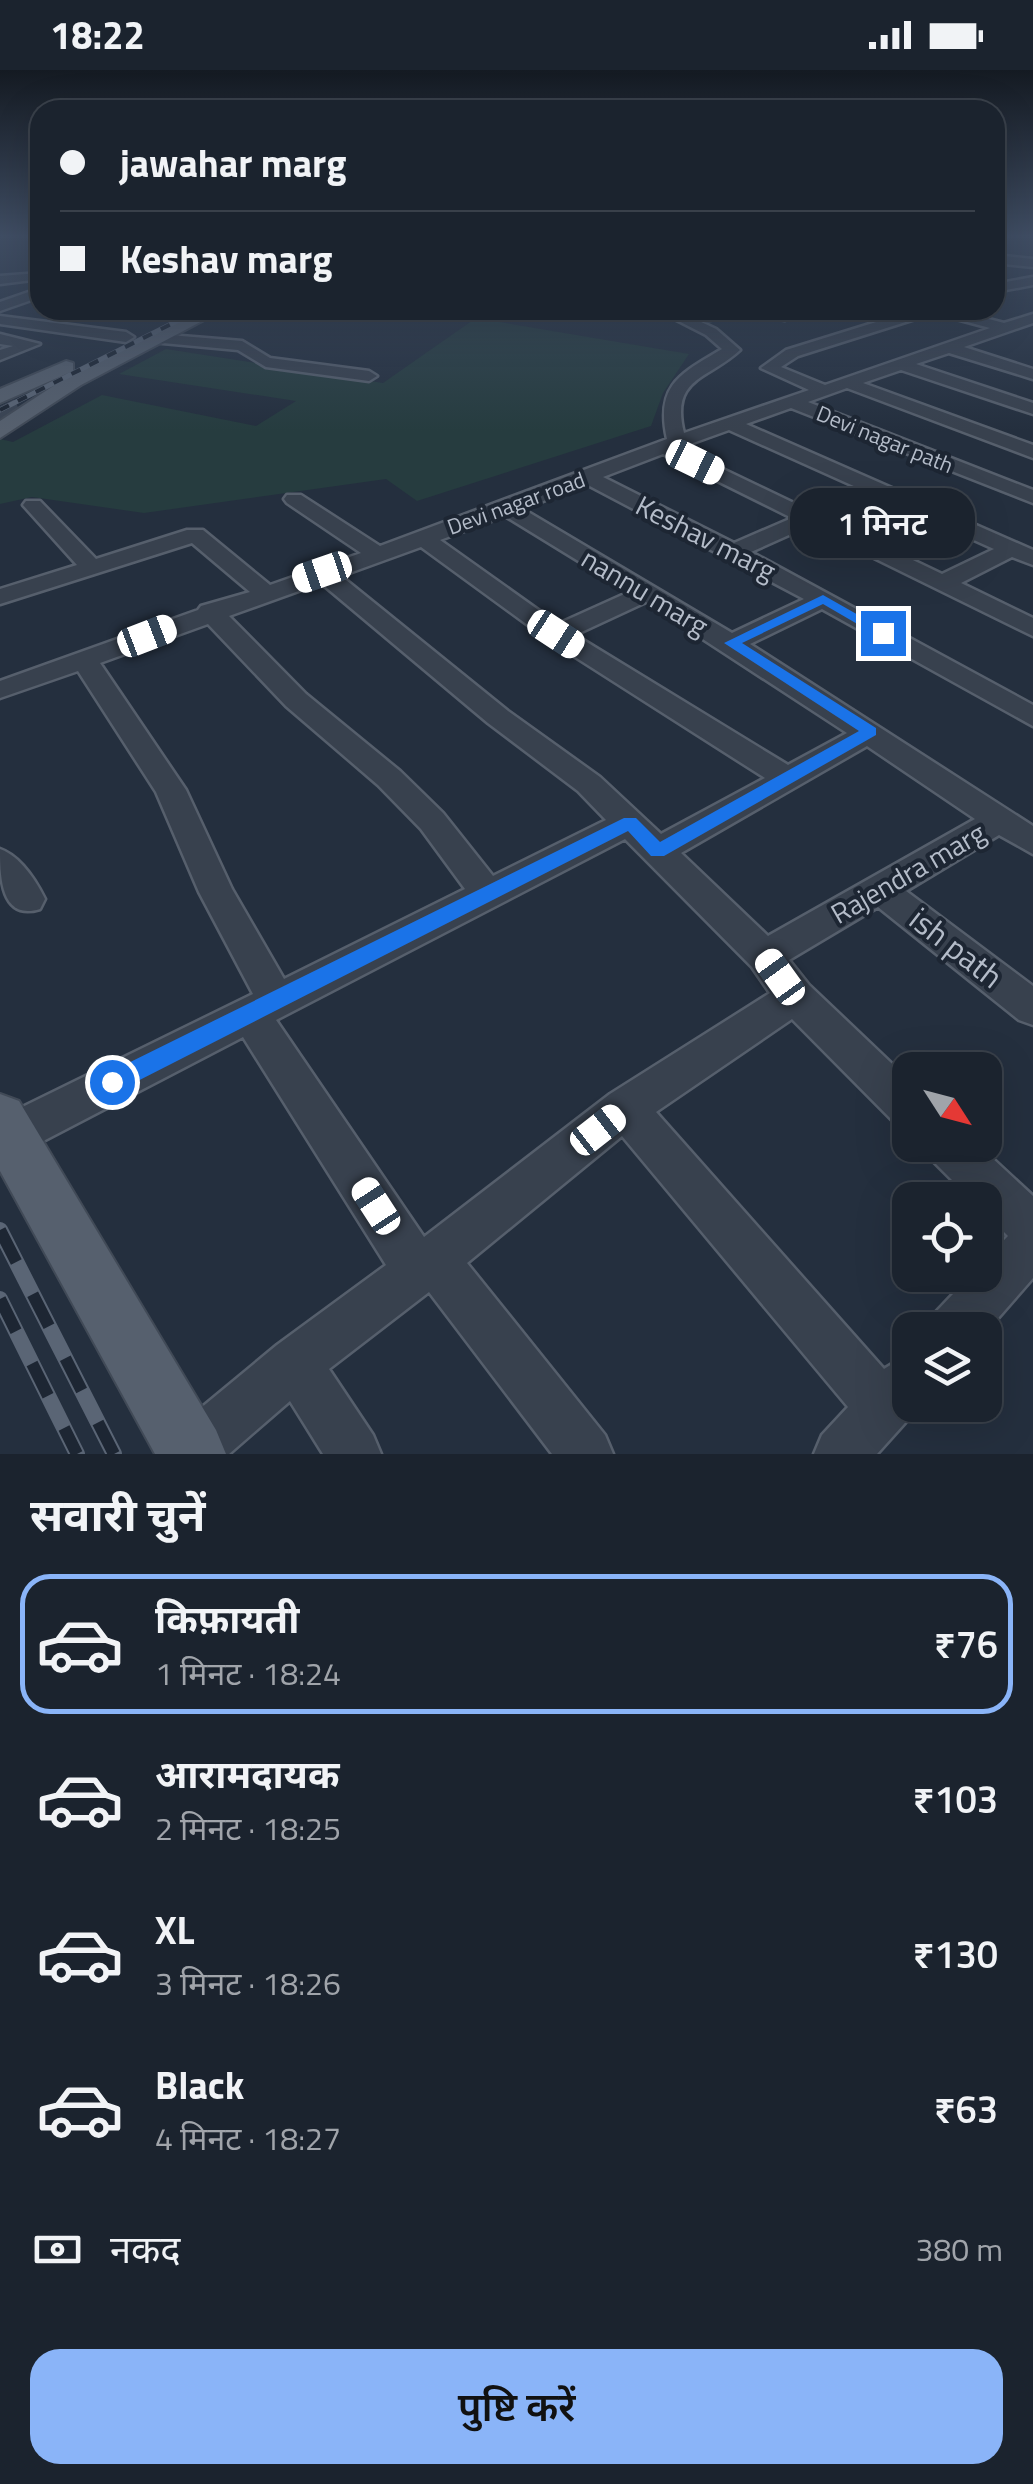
<!DOCTYPE html>
<html lang="hi">
<head>
<meta charset="utf-8">
<style>
  :root { --surface:#1b232e; --page:#282f3a; --text:#f1f3f6; --muted:#a0a4aa; --line:#39404a; --accent:#8ab4f8 }
  body { margin:0; font-family:"Titillium Web","Noto Sans Devanagari",sans-serif; background:var(--page); color:var(--text); height:100vh; display:flex; flex-direction:column; font-size:38px; white-space:nowrap }
  * { box-sizing:border-box; margin:0 }
  p { font-size:32px; color:var(--muted) }
  .icon { flex:none; width:55px; height:55px; fill:none; stroke:currentColor; stroke-width:2; stroke-linecap:round; stroke-linejoin:round }
  .map { position:relative; height:1384px; overflow:hidden }
  .side { display:flex; flex-direction:column; background:var(--surface); flex:1 }
  .side>* { flex:none }
  .top-card { position:absolute; left:30px; top:30px; width:975px; height:220px; border-radius:30px; box-shadow:0 10px 40px #0002,0 0 0 2px var(--line); display:grid; align-content:center; height:220px; padding:0 30px; background:var(--surface) }
  .needle { width:65px; rotate:126deg }
  .controls { position:absolute; left:892px; top:982px; display:grid; gap:20px }
  .controls a { display:grid; place-items:center; width:110px; height:110px; border-radius:20px; background:var(--surface); box-shadow:0 10px 40px #0002,0 0 0 2px var(--line); font-size:50px }
  .end { position:absolute; width:45px; height:45px; margin:-22px; border:12px solid #1a73e8; background:#fff; box-shadow:0 0 0 5px #fff }
  .from { border-radius:50% }
  .bubble { position:absolute; height:70px; border-radius:30px; background:var(--surface); box-shadow:0 10px 40px #0002,0 0 0 2px var(--line); font-size:32px; font-weight:600; line-height:70px; text-align:center }
  .car { position:absolute; width:30px; height:60px; margin:-30px -15px; border-radius:12px; box-shadow:0 0 8px 2px #0007; background:linear-gradient(#fff 24%,#345 0 40%,#fff 0 76%,#345 0 86%,#fff 0) }
  .top-card b { display:flex; align-items:center; gap:35px; height:95px; font-size:38px }
  .top-card b+b { border-top:2px solid var(--line) }
  .top-card i { width:25px; height:25px; background:var(--text) }
  ul { padding:0; list-style:none }
  li { display:flex; align-items:center; gap:30px; height:140px; margin:0 20px 15px; padding:0 10px; border:5px solid transparent; border-radius:30px }
  li div { flex:1 }
  li b { display:block; font-size:38px }
  li em { font-style:normal; font-weight:600 }
  li.active { border-color:var(--accent) }
  li>.icon { width:90px; height:90px; stroke-width:1.5 }
  h2 { padding:0 30px; font-size:45px; line-height:120px }
  .pay { display:flex; align-items:center; gap:25px; height:110px; padding:0 30px; font-size:38px }
  .pay p { margin-inline-start:auto }
  .cta { display:flex; gap:20px; margin-top:auto; padding:20px 30px }
  .cta a { flex:1; height:115px; border-radius:30px; background:var(--accent); color:#111; font-size:40px; font-weight:600; line-height:115px; text-align:center }
  .status { display:flex; justify-content:space-between; align-items:center; height:70px; padding:0 50px; background:var(--surface); direction:ltr }
  .status svg { height:28px; fill:currentColor }
  .map>svg:first-child { display:block }
  .green { fill:#263c3f }
  .lines { fill:none; stroke-linecap:round; stroke-linejoin:round }
  .major-tunnel { stroke:#3a4453; stroke-width:21; stroke-dasharray:21 10; stroke-linecap:butt }
  .minor-casing { stroke:#565f6c; stroke-width:5 }
  .major-casing { stroke:#414a57; stroke-width:4 }
  .minor { fill:#38414e; fill-rule:evenodd }
  .major { fill:#56606e; fill-rule:evenodd }
  .rail-far1-casing { stroke:#5a6575; stroke-width:5 }
  .rail-casing { stroke:#5a6575; stroke-width:16 }
  .rail-far1 { stroke:#1d2633; stroke-width:4; stroke-dasharray:10; stroke-linecap:butt }
  .rail { stroke:#1d2633; stroke-width:12; stroke-dasharray:36; stroke-linecap:butt }
  .route { fill:#1a73e8 }
  .labels { text-anchor:middle; stroke-width:8; stroke-linejoin:round; paint-order:stroke }
  .far-street-label { font-size:22px; fill:#b4bcc9; stroke:#1d2633 }
  .street-label { font-size:28px; fill:#b4bcc9; stroke:#1d2633 }
  .near-street-label { font-size:32px; fill:#b4bcc9; stroke:#1d2633 }
</style>
</head>
<body>
<div class="status"><b>18:22</b><svg viewBox="0 0 49 12"><path d="M0 12V9h3v3zM5 12V6h3v6zM10 12V3h3v9zM15 12V0h3v12zM26 1h20v11H26zM47 4h2v5h-2z"/></svg></div>
<div class="map">
<svg width="1033" height="1384" viewBox="0 0 1033 1384">
  <rect width="100%" height="100%" fill="#242f3e"/>
  <path class="green" d="M 476,248 L 689,284 L 663,323 L 651,356 L 417,431 L 386,409 L 144,443 L 32,427 L 0,434 L 0,369 L 13,372 L 102,325 L 256,356 L 296,331 L 119,304 L 166,279 L 383,313 Z"/>
  <g class="lines">
    <path class="major-tunnel" d="M 0,348 L 26,335"/>
    <defs>
      <g id="minor">
        <path d="M 995,185 L 1033,189 L 1033,197 L 995,193 Z"/>
        <path d="M 40,203 L 40,209 L 0,214 L 0,206 Z"/>
        <path d="M 1033,207 L 1033,215 L 995,222 L 995,214 Z"/>
        <path d="M 40,218 L 40,227 L 0,241 L 0,232 Z"/>
        <path d="M 657,240 L 684,244 L 815,240 L 785,250 L 754,245 L 699,251 L 716,259 L 740,280 C 708,310 670,307 684,363 L 809,320 L 761,298 L 786,280 L 915,240 L 954,240 L 1004,253 L 1033,244 L 1033,253 L 964,277 L 1033,299 L 1033,309 L 949,283 L 916,294 L 1033,333 L 1033,344 L 901,300 L 863,313 L 1033,375 L 1033,388 L 847,318 L 808,332 L 1033,420 L 1033,433 L 791,338 L 746,354 L 1033,480 L 1033,495 L 1012,487 L 961,513 L 1033,548 L 1033,566 L 809,456 L 751,482 L 1033,635 L 1033,656 L 822,539 L 750,574 L 1033,756 L 1033,784 L 999,765 L 906,821 L 1033,916 L 1033,955 L 1019,950 L 878,837 L 789,890 L 809,915 L 910,1011 L 910,1059 L 895,1053 L 792,949 L 656,1042 L 884,1299 L 910,1283 L 910,1335 L 921,1335 L 877,1384 L 814,1384 L 822,1365 L 848,1337 L 622,1066 L 467,1193 L 605,1365 L 613,1384 L 552,1384 L 429,1222 L 329,1299 L 373,1365 L 381,1384 L 323,1384 L 290,1331 L 229,1384 L 165,1384 L 172,1362 L 277,1275 L 386,1195 L 243,967 L 24,1081 L 9,1087 L 0,1083 L 0,1048 L 253,924 L 199,822 L 156,722 L 78,601 L 0,628 L 0,611 L 198,540 L 201,536 L 250,522 L 192,473 L 0,534 L 0,519 L 77,495 L 23,435 L 26,431 L 40,431 L 96,489 L 187,460 L 203,460 L 270,515 L 361,483 L 287,433 L 284,429 L 287,425 L 301,425 L 380,476 L 667,369 C 655,315 680,304 722,279 L 706,265 ZM 934,243 L 990,258 L 825,315 L 781,297 L 798,286 ZM 729,360 L 994,479 L 942,504 L 679,378 ZM 663,384 L 792,448 L 734,473 L 603,407 ZM 586,414 L 804,529 L 732,563 L 523,439 ZM 505,446 L 629,522 L 558,554 L 440,470 ZM 421,477 L 547,569 L 765,708 L 661,764 L 600,707 L 508,641 L 341,506 ZM 321,513 L 488,653 L 578,721 L 606,750 L 493,806 L 443,743 L 400,701 L 306,624 L 229,546 ZM 646,532 L 847,663 L 788,695 L 575,565 ZM 208,554 L 286,636 L 378,715 L 421,759 L 465,819 L 284,909 L 232,819 L 186,720 L 100,593 ZM 867,676 L 975,749 L 768,866 L 681,783 ZM 625,769 L 752,897 L 770,923 L 610,1024 L 424,1167 L 276,950 Z"/>
        <path d="M 0,246 L 126,262 L 134,267 L 126,272 L 0,254 Z"/>
        <path d="M 0,264 L 40,274 L 0,290 L 0,280 L 13,276 L 0,274 Z"/>
        <path d="M 157,264 L 242,271 L 270,288 L 369,301 L 377,306 L 369,311 L 266,297 L 238,280 L 152,272 L 152,266 Z"/>
        <path d="M 0,779 C 20,786 36,811 45,829 L 40,839 C 1,851 0,807 0,779 Z"/>
        <path d="M 925,1075 L 978,1075 L 1033,1126 L 1033,1208 L 985,1263 L 929,1260 L 936,1242 L 971,1205 L 985,1205 L 985,1190 L 1008,1166 L 985,1143 L 985,1130 L 972,1130 L 932,1090 Z"/>
      </g>
      <g id="major">
        <path d="M 200,240 L 223,240 L 81,315 L 0,368 L 0,351 L 67,307 Z"/>
        <path d="M 66,291 L 73,293 L 73,301 L 0,333 L 0,319 Z"/>
        <path d="M 0,1024 L 19,1031 L 216,1360 L 226,1384 L 155,1384 L 0,1101 Z"/>
      </g>
    </defs>
    <use href="#minor" class="minor-casing"/>
    <use href="#major" class="major-casing"/>
    <use href="#minor" class="minor"/>
    <use href="#major" class="major"/>
    <defs>
      <path id="rail-far1" d="M 0,340 L 199,240"/>
      <g id="rail">
        <path d="M 0,1160 L 114,1384"/>
        <path d="M 0,1229 L 77,1384"/>
      </g>
    </defs>
    <use href="#rail-far1" class="rail-far1-casing"/>
    <use href="#rail" class="rail-casing"/>
    <use href="#rail-far1" class="rail-far1"/>
    <use href="#rail" class="rail"/>
  </g>
  <linearGradient id="sky" x2="0" y2="1"><stop stop-color="#141a22"/><stop offset="0.46" stop-color="#3f4d63"/><stop offset="1" stop-color="#3f4d63" stop-opacity="0"/></linearGradient>
  <rect width="1033" height="361" fill="url(#sky)"/>
  <path class="route" d="M 823,525 L 890,563 L 878,566 L 823,534 L 742,573 L 876,658 L 876,665 L 664,786 L 651,786 L 628,761 L 120,1020 L 112,1023 L 104,1020 L 101,1012 L 104,1005 L 624,748 L 636,748 L 660,772 L 859,661 L 724,573 Z"/>
  <g class="labels">
    <g class="far-street-label">
      <text transform="translate(885 369) rotate(22)" y="8">Devi nagar path</text>
      <text transform="translate(516 433) rotate(-20)" y="8">Devi nagar road</text>
    </g>
    <g class="street-label">
      <text transform="translate(706 468) rotate(27)" y="10">Keshav marg</text>
      <text transform="translate(645 522) rotate(31)" y="10">nannu marg</text>
      <text transform="translate(908 803) rotate(-30)" y="10">Rajendra marg</text>
    </g>
    <g class="near-street-label">
      <text transform="translate(956 878) rotate(38)" y="11">ish path</text>
    </g>
  </g>
</svg>
<div class="controls">
<a><svg class="needle" viewBox="-14 -14 28 28"><path d="M0-13l5 13h-10z" fill="#e53935"/><path d="M0 13l5-13h-10z" fill="#a0a4aa"/></svg></a>
<a><svg class="icon" aria-label="locate" viewBox="0 0 24 24"><circle cx="12" cy="12" r="6"/><path d="M12 2v4M12 18v4M2 12h4M18 12h4"/></svg></a>
<a><svg class="icon" aria-label="layers" viewBox="0 0 24 24"><path d="M12 4l9 5-9 5-9-5zM3 14l9 5 9-5"/></svg></a>
</div>
<i class="end from" style="left:112px;top:1012px"></i>
<i class="end" style="left:883px;top:563px"></i>
<div class="bubble" style="left:790px;top:418px;width:185px">1 मिनट</div>
<i class="car" style="left:695px;top:392px;rotate:116deg"></i>
<i class="car" style="left:322px;top:502px;rotate:251deg"></i>
<i class="car" style="left:556px;top:564px;rotate:123deg"></i>
<i class="car" style="left:147px;top:566px;rotate:69deg"></i>
<i class="car" style="left:780px;top:907px;rotate:324deg"></i>
<i class="car" style="left:598px;top:1060px;rotate:52deg"></i>
<i class="car" style="left:376px;top:1136px;rotate:327deg"></i>
<div class="top-card">
<b><i class="from"></i>jawahar marg</b>
<b><i></i>Keshav marg</b>
</div>
</div>
<section class="side">
<h2>सवारी चुनें</h2>
<ul>
<li class="active"><svg class="icon" aria-label="car" viewBox="0 0 24 24"><path d="M5 17H2v-5l4-1 3-4h7l3 4 3 1v5h-3M9 17h6M6 11h13"/><circle cx="7" cy="17" r="2"/><circle cx="17" cy="17" r="2"/></svg><div><b>किफ़ायती</b><p>1 मिनट · 18:24</p></div><em>₹76</em></li>
<li><svg class="icon" aria-label="car" viewBox="0 0 24 24"><path d="M5 17H2v-5l4-1 3-4h7l3 4 3 1v5h-3M9 17h6M6 11h13"/><circle cx="7" cy="17" r="2"/><circle cx="17" cy="17" r="2"/></svg><div><b>आरामदायक</b><p>2 मिनट · 18:25</p></div><em>₹103</em></li>
<li><svg class="icon" aria-label="car" viewBox="0 0 24 24"><path d="M5 17H2v-5l4-1 3-4h7l3 4 3 1v5h-3M9 17h6M6 11h13"/><circle cx="7" cy="17" r="2"/><circle cx="17" cy="17" r="2"/></svg><div><b>XL</b><p>3 मिनट · 18:26</p></div><em>₹130</em></li>
<li><svg class="icon" aria-label="car" viewBox="0 0 24 24"><path d="M5 17H2v-5l4-1 3-4h7l3 4 3 1v5h-3M9 17h6M6 11h13"/><circle cx="7" cy="17" r="2"/><circle cx="17" cy="17" r="2"/></svg><div><b>Black</b><p>4 मिनट · 18:27</p></div><em>₹63</em></li>
</ul>
<div class="pay"><svg class="icon" aria-label="cash" viewBox="0 0 24 24"><path d="M3 7h18v10H3z"/><circle cx="12" cy="12" r="2"/></svg>नकद<p>380 m</p></div>
<div class="cta"><a>पुष्टि करें</a></div>
</section>
</body>
</html>
